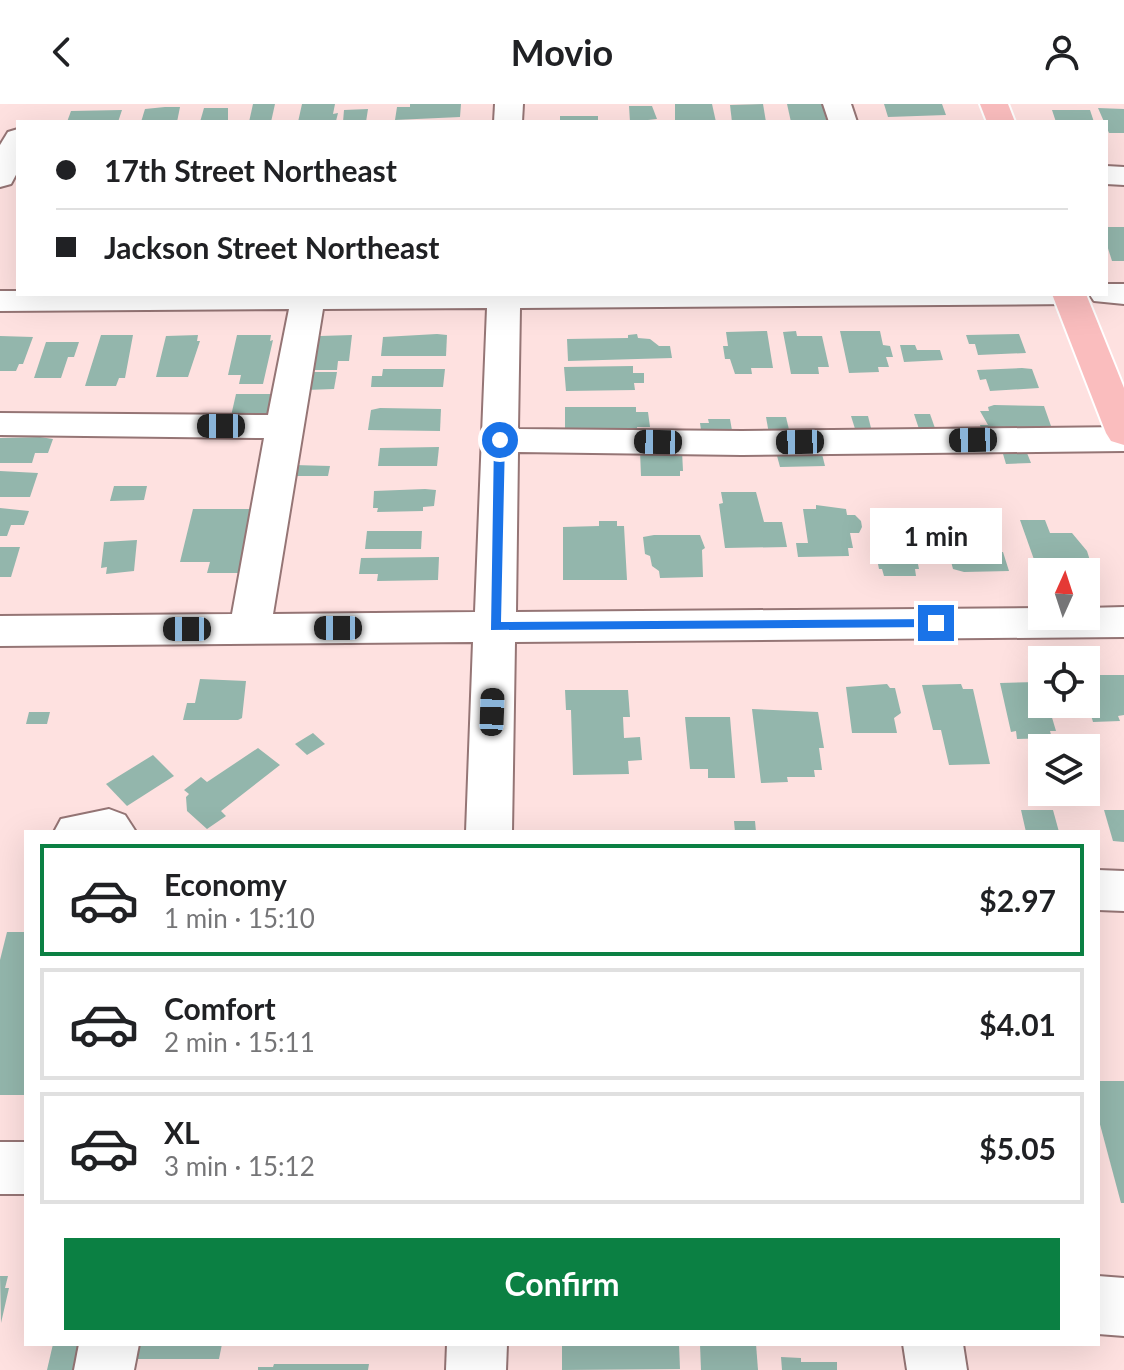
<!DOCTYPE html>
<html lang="en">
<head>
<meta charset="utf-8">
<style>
  :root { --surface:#fff; --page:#f6f6f6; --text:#202124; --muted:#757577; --line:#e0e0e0; --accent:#0b8043 }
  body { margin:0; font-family:Lato,sans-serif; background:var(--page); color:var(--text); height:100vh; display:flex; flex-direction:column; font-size:30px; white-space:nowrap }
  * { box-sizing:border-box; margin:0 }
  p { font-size:26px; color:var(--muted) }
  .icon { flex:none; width:44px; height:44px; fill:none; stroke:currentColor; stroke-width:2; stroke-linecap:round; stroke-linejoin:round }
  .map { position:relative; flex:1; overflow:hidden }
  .panel { position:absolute; left:24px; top:726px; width:1076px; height:516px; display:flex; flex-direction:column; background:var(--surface); border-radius:0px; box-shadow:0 8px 32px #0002 }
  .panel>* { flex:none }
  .hud { position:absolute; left:16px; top:16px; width:1092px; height:176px; border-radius:0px; box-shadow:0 8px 32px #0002; display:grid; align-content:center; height:176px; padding:0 40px; background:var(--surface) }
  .needle { width:52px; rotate:3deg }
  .controls { position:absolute; left:1028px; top:454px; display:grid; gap:16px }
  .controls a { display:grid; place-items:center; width:72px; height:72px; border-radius:0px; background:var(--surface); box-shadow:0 8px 32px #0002; font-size:40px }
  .end { position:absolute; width:36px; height:36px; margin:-18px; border:10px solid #1a73e8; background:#fff; box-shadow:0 0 0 4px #fff }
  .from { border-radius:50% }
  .bubble { position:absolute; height:56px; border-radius:0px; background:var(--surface); box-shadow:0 8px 32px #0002; font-size:26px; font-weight:700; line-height:56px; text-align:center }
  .car { position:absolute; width:24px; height:48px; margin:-24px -12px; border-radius:10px; box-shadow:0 0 6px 2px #0007; background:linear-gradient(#222 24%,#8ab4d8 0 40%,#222 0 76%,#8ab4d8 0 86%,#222 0) }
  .hud b { display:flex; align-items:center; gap:28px; height:76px; font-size:30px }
  .hud b+b { border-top:2px solid var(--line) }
  .hud i { width:20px; height:20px; background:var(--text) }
  ul { padding:14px 0 0; list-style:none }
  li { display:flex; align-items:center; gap:24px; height:112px; margin:0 16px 12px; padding:0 24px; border:4px solid var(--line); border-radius:0px }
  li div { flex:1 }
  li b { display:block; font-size:30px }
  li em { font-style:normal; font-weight:700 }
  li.on { border-color:var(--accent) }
  li>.icon { width:72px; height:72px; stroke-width:1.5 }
  .action { display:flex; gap:16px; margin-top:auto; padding:16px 40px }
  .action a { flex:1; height:92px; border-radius:0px; background:var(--accent); color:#fff; font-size:32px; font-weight:700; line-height:92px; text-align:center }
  header { display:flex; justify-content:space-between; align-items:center; height:104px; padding:0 40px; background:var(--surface); font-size:36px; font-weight:700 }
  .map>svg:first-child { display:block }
  .building { fill:#93b6ac }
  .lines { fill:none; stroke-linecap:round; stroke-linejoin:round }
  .minor-casing { stroke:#957575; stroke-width:4 }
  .major-casing { stroke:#fff; stroke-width:4 }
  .minor { fill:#fff; fill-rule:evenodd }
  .major { fill:#fabdbe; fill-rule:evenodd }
  .route { fill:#1a73e8 }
</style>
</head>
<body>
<header><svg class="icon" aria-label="back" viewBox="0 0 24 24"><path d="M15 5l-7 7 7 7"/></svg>Movio<svg class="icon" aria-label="person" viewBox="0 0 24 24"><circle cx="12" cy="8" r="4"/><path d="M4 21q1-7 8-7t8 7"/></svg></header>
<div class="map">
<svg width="1124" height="1266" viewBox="0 0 1124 1266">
  <rect width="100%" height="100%" fill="#fee1e0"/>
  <g class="building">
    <path d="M 253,0 L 275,0 L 271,18 L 249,18 Z"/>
    <path d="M 302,0 L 335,0 L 333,10 L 338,9 L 336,17 L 298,18 Z"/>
    <path d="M 410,0 L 461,0 L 460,13 L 395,16 L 397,3 L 410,3 Z"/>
    <path d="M 675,0 L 712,0 L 716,18 L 675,18 Z"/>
    <path d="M 763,0 L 766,18 L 732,18 L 730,1 Z"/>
    <path d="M 787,0 L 822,0 L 827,18 L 791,18 Z"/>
    <path d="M 884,0 L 942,0 L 946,11 L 888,13 Z"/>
    <path d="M 629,2 L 652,2 L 657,15 L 630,18 Z"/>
    <path d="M 165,3 L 180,3 L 177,18 L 141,18 L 145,5 Z"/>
    <path d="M 204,4 L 228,4 L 228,17 L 200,18 Z"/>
    <path d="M 1098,4 L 1124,5 L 1124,29 L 1109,29 Z"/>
    <path d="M 368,5 L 366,18 L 343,18 L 344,6 Z"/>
    <path d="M 122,6 L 118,18 L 67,18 L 71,7 Z"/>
    <path d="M 1052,6 L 1090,6 L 1094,18 L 1056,18 Z"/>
    <rect x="560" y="12" width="38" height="6"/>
    <path d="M 1106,123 L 1124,123 L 1124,157 L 1112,157 L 1106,138 Z"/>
    <path d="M 767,227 L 773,264 L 751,264 L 752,270 L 735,270 L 730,255 L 725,255 L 723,242 L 728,242 L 726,228 Z"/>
    <path d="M 796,227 L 797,232 L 822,232 L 829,263 L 818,263 L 819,270 L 791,270 L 783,228 Z"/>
    <path d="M 840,227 L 880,227 L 883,241 L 890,242 L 893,253 L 886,253 L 889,263 L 878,263 L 879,268 L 849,269 Z"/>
    <path d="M 437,230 L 447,231 L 446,252 L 381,252 L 383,233 Z"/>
    <path d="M 637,230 L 638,234 L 650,235 L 659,242 L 670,242 L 672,254 L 568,257 L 567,235 L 628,234 L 628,231 Z"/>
    <path d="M 1019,230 L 1026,249 L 978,251 L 975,240 L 969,240 L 966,231 Z"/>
    <path d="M 101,231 L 133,231 L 125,274 L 119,274 L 116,282 L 85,282 Z"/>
    <path d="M 198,231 L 197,237 L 200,237 L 188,273 L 156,273 L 166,232 Z"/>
    <path d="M 237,231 L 271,231 L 270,237 L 273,236 L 263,280 L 239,280 L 241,271 L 228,271 Z"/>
    <path d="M 352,231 L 349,257 L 338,257 L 337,266 L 311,266 L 320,232 Z"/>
    <path d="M 0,232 L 33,233 L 23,260 L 19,260 L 16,267 L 0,267 Z"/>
    <path d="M 46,238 L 79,238 L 74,253 L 68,253 L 61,274 L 34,274 Z"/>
    <path d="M 900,241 L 915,241 L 917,246 L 940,246 L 943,256 L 904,258 Z"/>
    <path d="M 633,262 L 633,269 L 644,269 L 644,279 L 634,279 L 635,286 L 566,287 L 564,263 Z"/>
    <path d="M 1022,264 L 1032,265 L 1039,284 L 990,287 L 986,275 L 980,276 L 977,266 Z"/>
    <path d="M 383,265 L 445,265 L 443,283 L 371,283 L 372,272 L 382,272 Z"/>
    <path d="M 309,268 L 337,268 L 334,285 L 306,286 Z"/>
    <path d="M 236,290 L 273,290 L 269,312 L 231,312 Z"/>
    <path d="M 994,301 L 1044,302 L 1051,322 L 983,331 L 980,321 L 988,321 L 980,307 L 989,307 L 988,303 Z"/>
    <path d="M 565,303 L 636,303 L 636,308 L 648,308 L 650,323 L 637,323 L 638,329 L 565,329 Z"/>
    <path d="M 380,304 L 441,305 L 440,327 L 368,326 L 371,306 Z"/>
    <path d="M 914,310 L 930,310 L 936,327 L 920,328 Z"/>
    <path d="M 851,312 L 868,312 L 872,328 L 856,328 Z"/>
    <path d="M 766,313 L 786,313 L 790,330 L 769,330 Z"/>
    <path d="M 708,315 L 730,315 L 733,332 L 702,333 L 700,319 L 709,319 Z"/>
    <path d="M 40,333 L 53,335 L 48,349 L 35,349 L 32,359 L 0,359 L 0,334 Z"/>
    <path d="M 439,343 L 437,362 L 378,362 L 380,344 Z"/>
    <path d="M 821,346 L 825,362 L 780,363 L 776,348 Z"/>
    <path d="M 640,347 L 682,347 L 683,367 L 680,367 L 680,372 L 641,372 Z"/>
    <path d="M 1027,349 L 1031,359 L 1006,360 L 1003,350 Z"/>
    <path d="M 294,361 L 330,362 L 328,372 L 292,372 Z"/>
    <path d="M 0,367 L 38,369 L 30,393 L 0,393 Z"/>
    <path d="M 114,382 L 147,382 L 144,396 L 110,397 Z"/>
    <path d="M 425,385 L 436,386 L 434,402 L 423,403 L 423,407 L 377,408 L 378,404 L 373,404 L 374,387 Z"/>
    <path d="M 721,388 L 756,388 L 764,418 L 782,418 L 787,443 L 725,444 L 719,400 L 723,399 Z"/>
    <path d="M 816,401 L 846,405 L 847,411 L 855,411 L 861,417 L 862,423 L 859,429 L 850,429 L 853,444 L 848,444 L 849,452 L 798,453 L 796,439 L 808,439 L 803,405 L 816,405 Z"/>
    <path d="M 0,404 L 29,407 L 24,421 L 11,421 L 7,432 L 0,432 Z"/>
    <path d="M 193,405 L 252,405 L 240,469 L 207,469 L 210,458 L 180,458 Z"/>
    <path d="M 880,415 L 901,415 L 906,430 L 910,430 L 913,436 L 919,465 L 915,465 L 916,472 L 884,472 L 882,465 L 879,465 L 872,430 L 884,430 Z"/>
    <path d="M 1020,416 L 1045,416 L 1050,429 L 1072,429 L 1087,447 L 1093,466 L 1037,464 Z"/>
    <path d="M 599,417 L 617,417 L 617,422 L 624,422 L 627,476 L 563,476 L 563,423 L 599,422 Z"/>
    <path d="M 367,427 L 422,427 L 421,445 L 365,445 Z"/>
    <path d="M 990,430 L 997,435 L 996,448 L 1003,448 L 1009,467 L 964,468 L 953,465 L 944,431 Z"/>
    <path d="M 654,431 L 700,431 L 705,444 L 702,446 L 703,473 L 660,474 L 659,467 L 652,462 L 650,452 L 645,450 L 643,433 Z"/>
    <path d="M 137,436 L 134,467 L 106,470 L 107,463 L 101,464 L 104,438 Z"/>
    <path d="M 0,443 L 20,443 L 11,473 L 0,473 Z"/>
    <path d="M 439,453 L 438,476 L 377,477 L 378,470 L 359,470 L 361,454 Z"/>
    <path d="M 1091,571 L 1124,571 L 1124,611 L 1118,612 L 1120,617 L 1093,618 L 1086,594 L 1098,593 Z"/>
    <path d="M 200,575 L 246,577 L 242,614 L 238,616 L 183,616 L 187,599 L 195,599 Z"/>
    <path d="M 1038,578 L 1042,600 L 1048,600 L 1056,627 L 1050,627 L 1052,634 L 1017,635 L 1016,627 L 1011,628 L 1000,579 Z"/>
    <path d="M 887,580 L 890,584 L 895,584 L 901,609 L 894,614 L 897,629 L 852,629 L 846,583 Z"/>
    <path d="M 961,580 L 963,585 L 973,585 L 990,660 L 949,661 L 941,626 L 933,626 L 922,581 Z"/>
    <path d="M 565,586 L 628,586 L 630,613 L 623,613 L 624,634 L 640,633 L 642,656 L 628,657 L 629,670 L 573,671 L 571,606 L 566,606 Z"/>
    <path d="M 752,605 L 818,608 L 824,644 L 819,644 L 822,666 L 814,666 L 815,673 L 787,673 L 788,678 L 761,679 Z"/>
    <path d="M 29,608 L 50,608 L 47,620 L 26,620 Z"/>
    <path d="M 685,613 L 730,613 L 735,674 L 708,674 L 708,665 L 690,665 Z"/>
    <path d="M 313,629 L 325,640 L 307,651 L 295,640 Z"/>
    <path d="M 258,644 L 280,661 L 221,707 L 226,712 L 207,725 L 187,707 L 186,693 L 189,690 L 184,686 L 201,673 L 207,678 Z"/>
    <path d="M 153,651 L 174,672 L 127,702 L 106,680 Z"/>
    <path d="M 1021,706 L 1053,706 L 1059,728 L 1026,728 Z"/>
    <path d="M 1104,706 L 1124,706 L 1124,738 L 1113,737 Z"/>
    <path d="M 734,717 L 755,717 L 756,728 L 735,728 Z"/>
    <path d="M 7,828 L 26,828 L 26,991 L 0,991 L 0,856 Z"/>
    <path d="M 1098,977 L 1124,977 L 1124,1099 L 1121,1099 L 1098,1013 Z"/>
    <path d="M 0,1172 L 8,1172 L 5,1184 L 9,1184 L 1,1219 Z"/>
    <path d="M 53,1240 L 93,1240 L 88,1266 L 47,1266 Z"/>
    <path d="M 140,1240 L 222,1240 L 219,1255 L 137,1255 Z"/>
    <path d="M 562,1240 L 679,1240 L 680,1265 L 562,1266 Z"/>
    <path d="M 700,1240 L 756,1240 L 758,1266 L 701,1266 Z"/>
    <path d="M 781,1253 L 801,1254 L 801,1258 L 837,1258 L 837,1266 L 782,1266 Z"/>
    <path d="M 274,1260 L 369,1260 L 368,1266 L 258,1266 L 258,1263 L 273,1263 Z"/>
  </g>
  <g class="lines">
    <defs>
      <g id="minor">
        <path d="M 495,0 L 523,0 L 522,18 L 494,18 Z"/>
        <path d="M 823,0 L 851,0 L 857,18 L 829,18 Z"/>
        <path d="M 18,25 L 18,67 L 11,80 L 0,83 L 0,41 L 8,28 Z"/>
        <path d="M 1106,62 L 1124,63 L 1124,81 L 1106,80 Z"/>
        <path d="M 1106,180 L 1124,180 L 1124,200 L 1094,197 L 1090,191 L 1086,197 L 1074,200 L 520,204 L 518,325 L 742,327 L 1124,323 L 1124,347 L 742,351 L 518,348 L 516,508 L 1042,504 L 1042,512 L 1086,512 L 1086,504 L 1124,503 L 1124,533 L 515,538 L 512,728 L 466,728 L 473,538 L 0,542 L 0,512 L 232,510 L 264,334 L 0,331 L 0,309 L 268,311 L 289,205 L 0,207 L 0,187 L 18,187 L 18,190 L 1106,190 ZM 487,204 L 475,508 L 273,510 L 323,205 Z"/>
        <path d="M 109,705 L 125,711 L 136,728 L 54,728 L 61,715 Z"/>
        <path d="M 1098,766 L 1124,767 L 1124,807 L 1098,806 Z"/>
        <rect x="0" y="1038" width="26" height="52"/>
        <path d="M 1098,1172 L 1124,1174 L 1124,1232 L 1098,1230 Z"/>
        <path d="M 79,1240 L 139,1240 L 134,1266 L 74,1266 Z"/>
        <path d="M 447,1240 L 507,1240 L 506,1266 L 446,1266 Z"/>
        <path d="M 903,1240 L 963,1240 L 967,1266 L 907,1266 Z"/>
      </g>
      <g id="major">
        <path d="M 980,0 L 1008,0 L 1015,18 L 987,18 Z"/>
        <path d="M 1052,190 L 1086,190 L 1124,284 L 1124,341 L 1111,337 L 1106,329 Z"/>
      </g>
    </defs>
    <use href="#minor" class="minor-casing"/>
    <use href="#major" class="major-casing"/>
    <use href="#minor" class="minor"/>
    <use href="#major" class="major"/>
  </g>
  <path class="route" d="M 500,332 L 505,336 L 501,518 L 936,515 L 942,519 L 936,523 L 491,526 L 494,336 Z"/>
</svg>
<div class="controls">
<a><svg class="needle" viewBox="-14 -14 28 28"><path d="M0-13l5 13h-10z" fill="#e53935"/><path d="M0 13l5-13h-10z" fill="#757577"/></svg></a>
<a><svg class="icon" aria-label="locate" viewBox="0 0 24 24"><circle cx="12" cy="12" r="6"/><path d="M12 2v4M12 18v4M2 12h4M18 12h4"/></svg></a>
<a><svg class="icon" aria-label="layers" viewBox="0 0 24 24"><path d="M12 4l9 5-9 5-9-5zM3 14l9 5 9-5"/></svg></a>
</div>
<i class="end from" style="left:500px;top:336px"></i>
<i class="end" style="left:936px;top:519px"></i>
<div class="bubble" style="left:870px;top:404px;width:132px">1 min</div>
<i class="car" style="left:221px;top:322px;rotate:270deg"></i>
<i class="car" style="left:973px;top:336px;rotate:269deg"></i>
<i class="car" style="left:658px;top:338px;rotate:271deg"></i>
<i class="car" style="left:800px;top:338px;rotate:269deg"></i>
<i class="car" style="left:338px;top:524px;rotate:270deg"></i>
<i class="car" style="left:187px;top:525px;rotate:270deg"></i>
<i class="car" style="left:492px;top:608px;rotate:2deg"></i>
<div class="hud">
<b><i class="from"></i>17th Street Northeast</b>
<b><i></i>Jackson Street Northeast</b>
</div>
<section class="panel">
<ul>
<li class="on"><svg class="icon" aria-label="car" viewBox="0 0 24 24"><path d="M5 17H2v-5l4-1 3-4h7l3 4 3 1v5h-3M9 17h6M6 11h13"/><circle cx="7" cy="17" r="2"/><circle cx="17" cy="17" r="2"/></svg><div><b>Economy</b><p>1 min · 15:10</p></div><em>$2.97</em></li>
<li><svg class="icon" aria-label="car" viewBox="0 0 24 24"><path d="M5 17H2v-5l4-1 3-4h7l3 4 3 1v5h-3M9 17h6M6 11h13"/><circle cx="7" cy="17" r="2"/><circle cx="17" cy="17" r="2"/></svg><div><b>Comfort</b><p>2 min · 15:11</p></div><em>$4.01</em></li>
<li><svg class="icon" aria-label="car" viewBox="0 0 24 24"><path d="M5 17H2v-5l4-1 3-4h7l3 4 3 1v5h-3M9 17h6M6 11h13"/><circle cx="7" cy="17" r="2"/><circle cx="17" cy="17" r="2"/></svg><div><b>XL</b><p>3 min · 15:12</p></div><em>$5.05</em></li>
</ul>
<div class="action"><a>Confirm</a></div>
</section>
</div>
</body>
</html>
